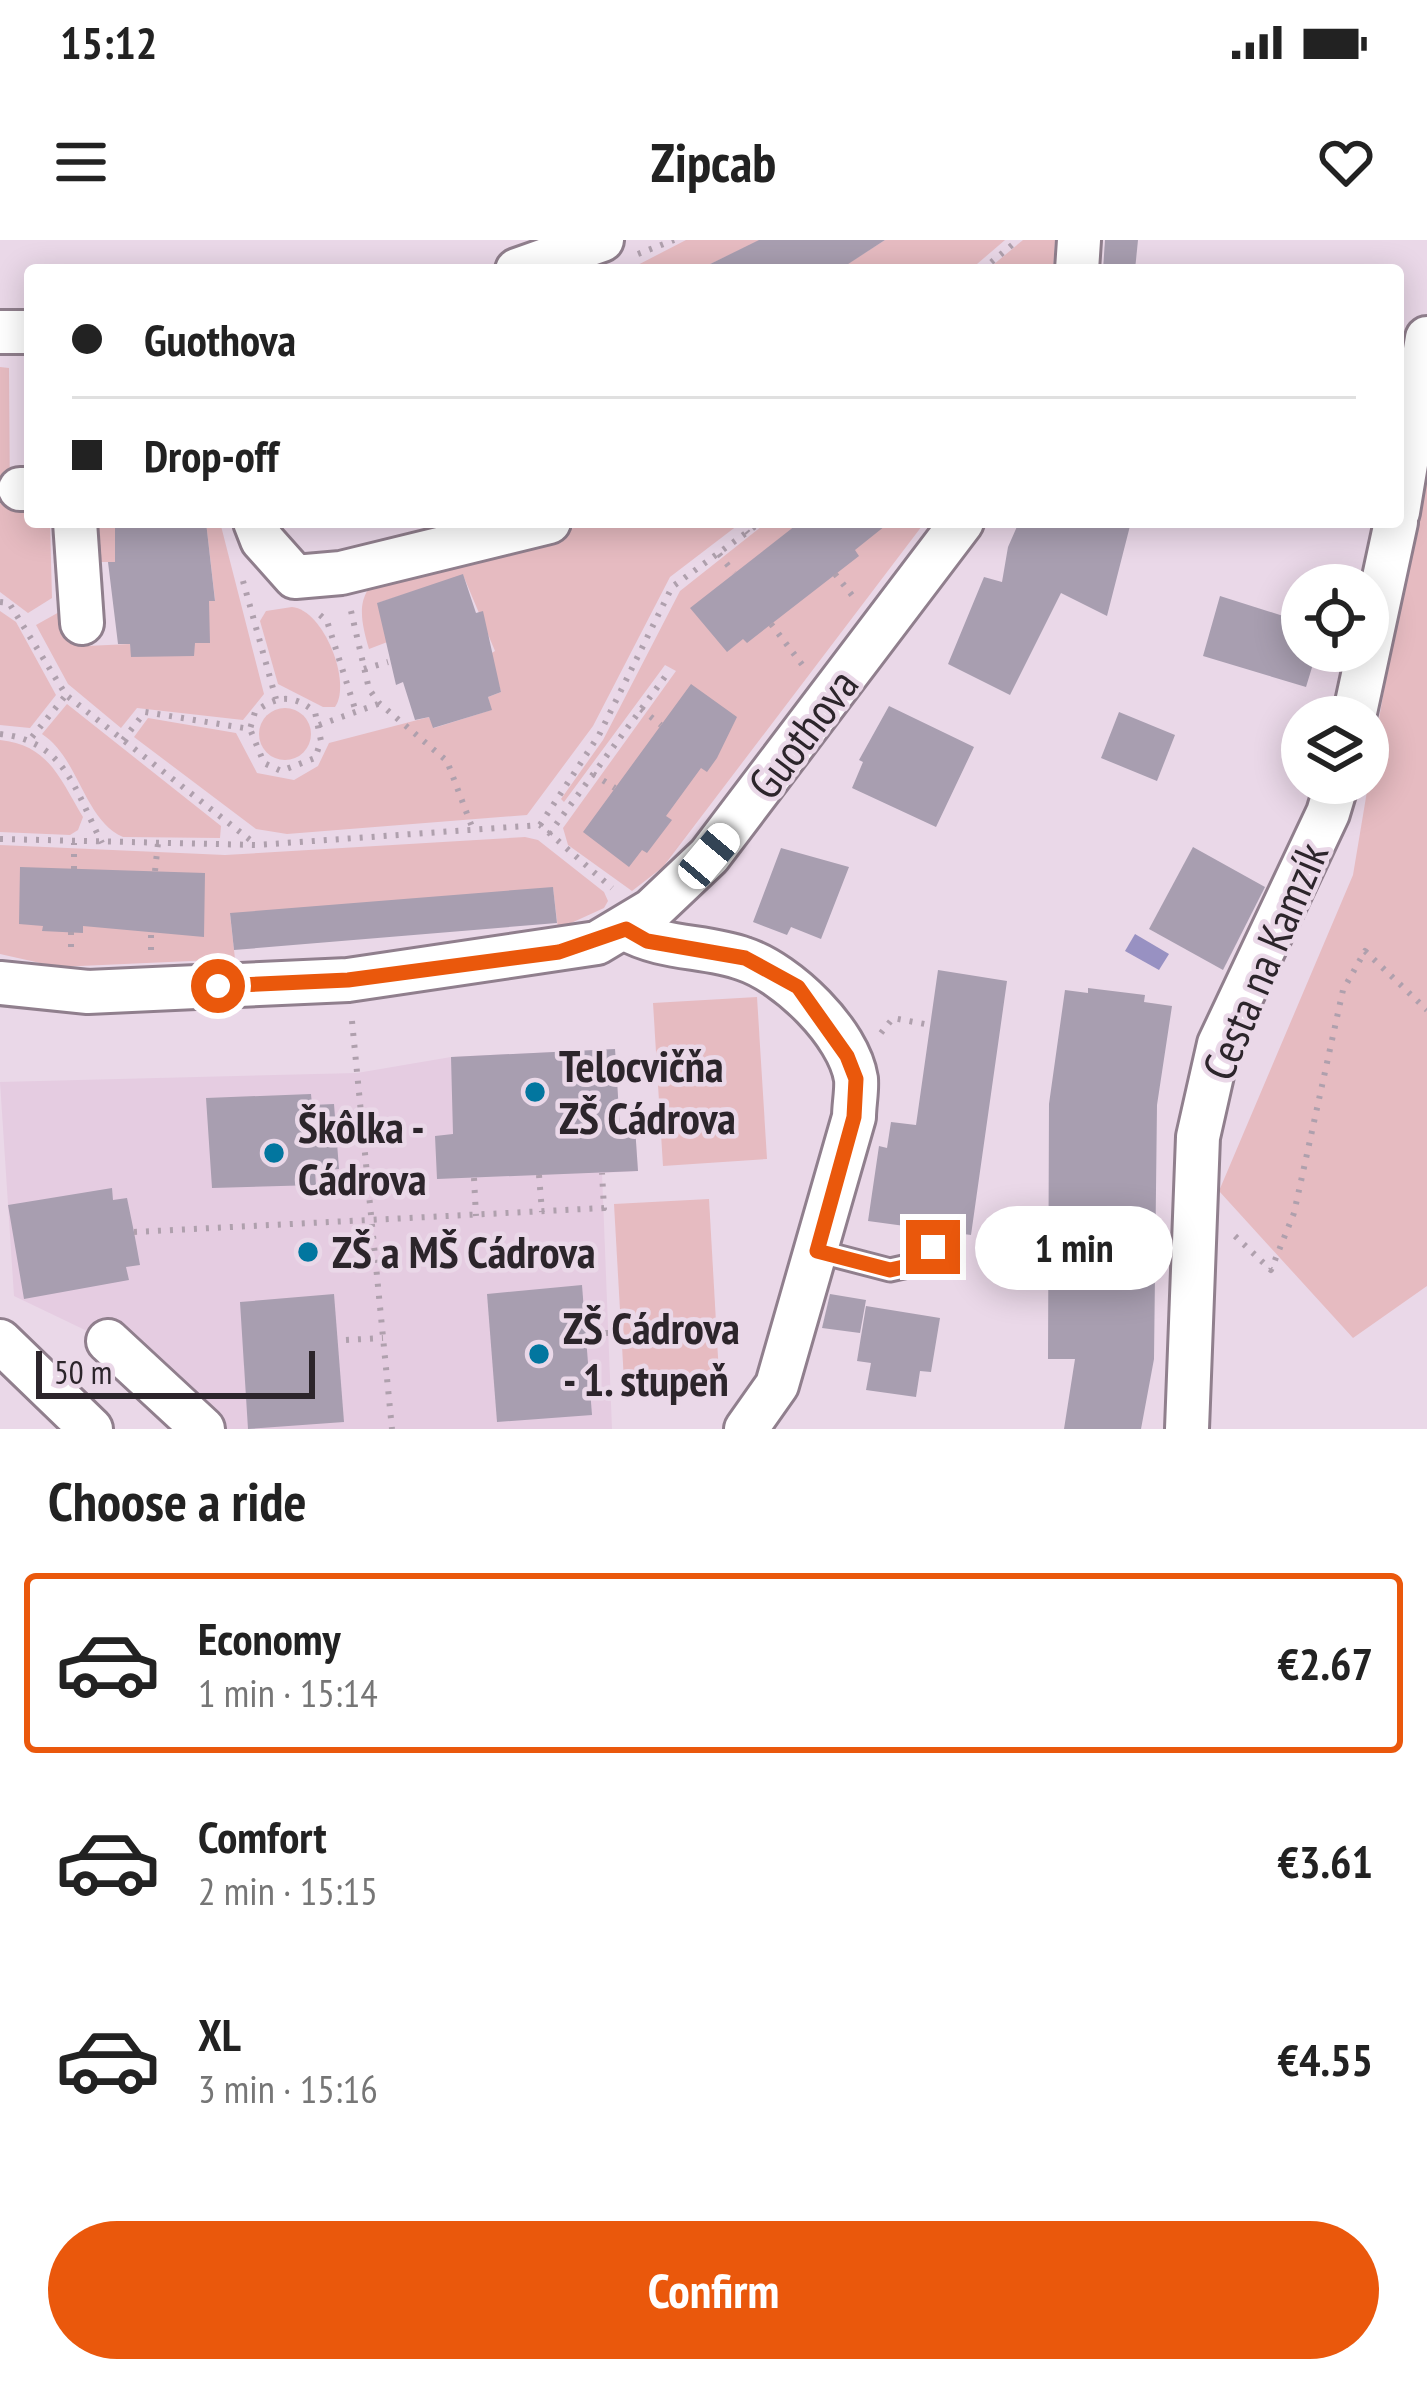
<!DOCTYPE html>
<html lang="en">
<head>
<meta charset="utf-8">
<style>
  :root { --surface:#fff; --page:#f6f6f6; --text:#222; --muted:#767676; --line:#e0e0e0; --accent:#ea580c }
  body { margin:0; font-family:"PT Sans Narrow",sans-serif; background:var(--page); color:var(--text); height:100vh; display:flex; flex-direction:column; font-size:45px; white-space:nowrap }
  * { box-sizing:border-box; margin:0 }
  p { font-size:39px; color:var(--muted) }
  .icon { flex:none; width:66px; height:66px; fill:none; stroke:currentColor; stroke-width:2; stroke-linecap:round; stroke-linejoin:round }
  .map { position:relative; height:1189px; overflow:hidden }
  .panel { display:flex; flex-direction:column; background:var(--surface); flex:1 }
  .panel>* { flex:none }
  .banner { position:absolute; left:24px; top:24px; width:1380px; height:264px; border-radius:12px; box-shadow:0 6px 30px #0003; display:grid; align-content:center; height:264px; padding:0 48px; background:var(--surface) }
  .buttons { position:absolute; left:1281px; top:324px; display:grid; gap:24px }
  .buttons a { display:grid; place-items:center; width:108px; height:108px; border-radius:50%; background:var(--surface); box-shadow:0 6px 30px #0003; font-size:60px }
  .scale { position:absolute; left:36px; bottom:30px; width:279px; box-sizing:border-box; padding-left:12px; border:6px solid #2c252b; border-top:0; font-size:33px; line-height:42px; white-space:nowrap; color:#2c252b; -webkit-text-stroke:9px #ead8e8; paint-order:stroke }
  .end { position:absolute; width:54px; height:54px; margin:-27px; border:15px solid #ea580c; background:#fff; box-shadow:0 0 0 6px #fff }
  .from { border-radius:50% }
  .bubble { position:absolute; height:84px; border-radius:42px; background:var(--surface); box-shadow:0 6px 30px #0003; font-size:39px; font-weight:700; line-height:84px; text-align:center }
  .car { position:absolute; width:36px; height:72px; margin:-36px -18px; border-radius:15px; box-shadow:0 0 9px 3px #0007; background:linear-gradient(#fff 24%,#345 0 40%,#fff 0 76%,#345 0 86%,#fff 0) }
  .banner b { display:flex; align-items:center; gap:42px; height:114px; font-size:45px }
  .banner b+b { border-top:3px solid var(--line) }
  .banner i { width:30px; height:30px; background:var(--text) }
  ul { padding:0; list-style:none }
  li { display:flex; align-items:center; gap:36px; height:180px; margin:0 24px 18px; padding:0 24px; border:6px solid transparent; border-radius:12px }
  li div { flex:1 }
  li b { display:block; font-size:45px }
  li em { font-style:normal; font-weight:700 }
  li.active { border-color:var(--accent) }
  li>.icon { width:108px; height:108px; stroke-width:1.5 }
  h2 { padding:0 48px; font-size:54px; line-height:144px }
  .action { display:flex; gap:24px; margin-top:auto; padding:24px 48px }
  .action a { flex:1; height:138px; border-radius:72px; background:var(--accent); color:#fff; font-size:48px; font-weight:700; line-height:138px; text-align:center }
  .status { display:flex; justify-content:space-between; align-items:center; height:84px; padding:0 60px; background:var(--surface); direction:ltr }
  .status svg { height:33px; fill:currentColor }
  header { display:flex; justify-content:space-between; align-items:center; height:156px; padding:0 48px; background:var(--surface); font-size:54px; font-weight:700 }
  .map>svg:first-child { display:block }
  .built { fill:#e5cce1 }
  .green { fill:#e6bbc1 }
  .water { fill:#9891c2 }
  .building { fill:#a89eb0 }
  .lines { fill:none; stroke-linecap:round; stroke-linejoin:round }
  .service-casing { stroke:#907f8d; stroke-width:27 }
  .minor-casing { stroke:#907f8d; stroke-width:48 }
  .path { stroke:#afa0ad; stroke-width:6; stroke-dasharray:3 9; stroke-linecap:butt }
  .service { stroke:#fff; stroke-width:21 }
  .minor { stroke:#fff; stroke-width:42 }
  .route { stroke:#ea580c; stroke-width:15 }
  .poi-dot { fill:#02769f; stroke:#ead8e8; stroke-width:4.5 }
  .labels { text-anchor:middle; stroke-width:9; stroke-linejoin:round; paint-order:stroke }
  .street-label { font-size:45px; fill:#2c252b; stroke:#ead8e8 }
  .poi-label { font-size:45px; font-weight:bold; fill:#2c252b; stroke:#ead8e8; text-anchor:start }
</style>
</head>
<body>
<div class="status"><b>15:12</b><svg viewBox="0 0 49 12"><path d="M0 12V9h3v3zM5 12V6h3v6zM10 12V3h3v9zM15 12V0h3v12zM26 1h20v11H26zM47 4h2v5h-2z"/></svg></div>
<header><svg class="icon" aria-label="menu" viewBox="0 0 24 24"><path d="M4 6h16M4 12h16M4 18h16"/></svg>Zipcab<svg class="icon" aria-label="heart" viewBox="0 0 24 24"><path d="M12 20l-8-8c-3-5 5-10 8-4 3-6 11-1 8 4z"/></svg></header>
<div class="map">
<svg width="1427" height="1189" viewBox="0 0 1427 1189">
  <rect width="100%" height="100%" fill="#ead8e8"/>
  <path class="built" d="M 615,809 L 620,887 L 635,887 L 638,931 L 602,933 L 612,1189 L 203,1189 L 108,1101 L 14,1056 L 0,842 L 357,833 L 451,817 Z"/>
  <g class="green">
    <path d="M 686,0 L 779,0 L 744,8 L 698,30 L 628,30 Z"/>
    <path d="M 885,0 L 1005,0 L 970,30 L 838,30 Z"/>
    <path d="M 1023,0 L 1055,0 L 1053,30 L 987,30 Z"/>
    <path d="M 0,127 L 9,128 L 10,270 L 30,272 L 30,282 L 50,282 L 52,358 L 28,373 L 0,352 Z"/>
    <path d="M 1427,192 L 1427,1046 L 1353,1098 L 1219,951 L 1353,635 Z"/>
    <path d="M 96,282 L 115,282 L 115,322 L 92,322 Z"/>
    <path d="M 206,282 L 220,282 L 264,454 L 243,480 L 137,468 L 121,488 L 68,444 L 36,385 L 61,371 L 86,406 L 130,404 L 132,417 L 195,403 L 209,361 L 215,360 Z"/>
    <path d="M 599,282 L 742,282 L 670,337 L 593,486 L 527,575 L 287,594 L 256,589 L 134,497 L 148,478 L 236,493 L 257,533 L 294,540 L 318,526 L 329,503 L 429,477 L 434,488 L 491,470 L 488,457 L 501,452 L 490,414 L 495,411 L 463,335 L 378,363 L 390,401 L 369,409 C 359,375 355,350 389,332 Z"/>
    <path d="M 767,282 L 925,282 L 663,627 L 632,651 L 568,605 L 563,588 L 676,431 L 665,425 L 564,562 L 561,559 L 603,500 L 680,351 Z"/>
    <path d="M 292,367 C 324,370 352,443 335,467 L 323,467 L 278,444 L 260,381 L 266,371 Z"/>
    <path d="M 0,371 L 16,382 L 56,455 L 30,488 L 0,485 Z"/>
    <path d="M 67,464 L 221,586 L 220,598 L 123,597 C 84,580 79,518 42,494 Z"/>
    <circle cx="285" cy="494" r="26"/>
    <path d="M 0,500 C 49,505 60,539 83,577 L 78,590 L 70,595 L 0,592 Z"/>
    <path d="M 525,597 L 538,600 L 604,652 L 608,661 L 604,668 L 558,689 L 553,648 L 230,674 L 235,719 L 58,727 L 0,714 L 0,605 L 225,615 Z"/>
    <path d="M 757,757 L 767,919 L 663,926 L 653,763 Z"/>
    <path d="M 709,959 L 719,1135 L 624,1141 L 614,964 Z"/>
  </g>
  <path class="water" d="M 1135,694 L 1169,714 L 1159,730 L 1125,711 Z"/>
  <g class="building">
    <path d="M 759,0 L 885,0 L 839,30 L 698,30 Z"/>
    <path d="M 1105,0 L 1138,0 L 1135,30 L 1103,30 Z"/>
    <path d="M 115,282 L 206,282 L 215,361 L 209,361 L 210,403 L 195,403 L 194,416 L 131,417 L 130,404 L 118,404 L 108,322 L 115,322 Z"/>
    <path d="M 800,282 L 890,282 L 855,310 L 859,316 L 747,403 L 743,399 L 727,412 L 690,368 Z"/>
    <path d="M 1019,282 L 1131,282 L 1107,376 L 1061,353 L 1010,455 L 948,424 L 984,337 L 1002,342 L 1008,307 Z"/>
    <path d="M 463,334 L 476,373 L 483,371 L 501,452 L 488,457 L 492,470 L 433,488 L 429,477 L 415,480 L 403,442 L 396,445 L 377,363 Z"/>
    <path d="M 1220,356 L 1302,382 L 1302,411 L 1317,411 L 1306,447 L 1203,416 Z"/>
    <path d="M 691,444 L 737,477 L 717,518 L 707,532 L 701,528 L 666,576 L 672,580 L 647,613 L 642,610 L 629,627 L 583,592 Z"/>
    <path d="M 889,466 L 974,507 L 936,587 L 852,548 L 863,522 L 859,520 Z"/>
    <path d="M 1119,472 L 1175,495 L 1157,541 L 1101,518 Z"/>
    <path d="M 1193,607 L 1265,647 L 1223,730 L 1149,689 Z"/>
    <path d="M 781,608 L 849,627 L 821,699 L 791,687 L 787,695 L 753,682 Z"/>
    <path d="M 20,627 L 205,633 L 204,697 L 83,686 L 83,693 L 42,691 L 43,686 L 19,684 Z"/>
    <path d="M 553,647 L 557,683 L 234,710 L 230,673 Z"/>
    <path d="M 938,730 L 1007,741 L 971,995 L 868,981 L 879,906 L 887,908 L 891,882 L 916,885 Z"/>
    <path d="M 1088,748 L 1145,755 L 1144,762 L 1172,766 L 1157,865 L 1154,1119 L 1141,1189 L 1064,1189 L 1075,1119 L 1048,1119 L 1049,864 L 1065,750 L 1088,753 Z"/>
    <path d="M 615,809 L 620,888 L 635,887 L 638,931 L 437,939 L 435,896 L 453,894 L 451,817 Z"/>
    <path d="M 311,854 L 312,865 L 334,864 L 339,929 L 315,931 L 316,945 L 212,948 L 206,858 Z"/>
    <path d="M 112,948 L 113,960 L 127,958 L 134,992 L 140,1025 L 126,1027 L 129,1040 L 24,1059 L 8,965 Z"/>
    <path d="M 582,1045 L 592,1175 L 497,1182 L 487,1054 Z"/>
    <path d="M 334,1054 L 344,1182 L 248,1189 L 240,1062 Z"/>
    <path d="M 830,1054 L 866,1060 L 860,1093 L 822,1088 Z"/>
    <path d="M 866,1066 L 940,1078 L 931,1132 L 920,1131 L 916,1157 L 866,1150 L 871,1123 L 857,1121 Z"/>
  </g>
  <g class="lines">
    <defs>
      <path id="service" d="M 817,1011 L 890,1030 L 926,1022 L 933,1007"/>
      <g id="minor">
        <path d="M 517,30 L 602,0"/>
        <path d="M 1077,30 L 1079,0"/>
        <path d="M 0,92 L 30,92"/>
        <path d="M 20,249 L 30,249"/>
        <path d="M 1398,272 L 1427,98"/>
        <path d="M 75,282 L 82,383"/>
        <path d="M 255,282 L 262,300 L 295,337 L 341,333 L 549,282"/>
        <path d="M 1354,477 L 1396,282"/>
        <path d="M 626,689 C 663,710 705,705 744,719 C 787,733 849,793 856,839 C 857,851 854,865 854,877 L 777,1145 L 746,1189"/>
        <path d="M 0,743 L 88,752 L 348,740 L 597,703 L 652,670 L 709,616 L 962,282"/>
        <path d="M 0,1101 L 91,1189"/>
        <path d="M 108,1101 L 203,1189"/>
        <path d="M 1187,1189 L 1198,897 L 1219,804 L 1328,573 L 1337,543"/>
      </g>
    </defs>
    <use href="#service" class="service-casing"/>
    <use href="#minor" class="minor-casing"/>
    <g class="path">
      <path d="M 638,14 L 674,0"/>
      <path d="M 982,30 L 1018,0"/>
      <path d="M 739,282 L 748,293"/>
      <path d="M 795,282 L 797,284"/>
      <path d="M 719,314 L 734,333"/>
      <path d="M 835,334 L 855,359"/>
      <path d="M 243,341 L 276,459"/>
      <path d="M 0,362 L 9,363 L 66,455 L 254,603"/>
      <path d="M 351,371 L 369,449 L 379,463 L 447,521 L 472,587"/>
      <path d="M 320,375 L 327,381 L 356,472"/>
      <path d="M 771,384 L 804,427"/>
      <path d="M 364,429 L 388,422"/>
      <path d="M 641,469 L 661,485"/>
      <path d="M 319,485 L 378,464"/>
      <path d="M 0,494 C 65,501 75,550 102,603"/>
      <path d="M 32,497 L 66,455"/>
      <path d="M 123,500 L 145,472 L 250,489 L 255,472 C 278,455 293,454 315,472 L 321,501 L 315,518 L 281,531 L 264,523 L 250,489"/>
      <path d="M 593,534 L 615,548"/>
      <path d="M 540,585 L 599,495 L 672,347 L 761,282"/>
      <path d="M 549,594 L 670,430"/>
      <path d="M 0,599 L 257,605 L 540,585 L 612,648"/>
      <path d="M 74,629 L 74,603"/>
      <path d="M 155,631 L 158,603"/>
      <path d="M 71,692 L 71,711"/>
      <path d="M 151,695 L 151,713"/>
      <path d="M 352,781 L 392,1189"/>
      <path d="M 881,793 L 893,778 L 930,785"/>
      <path d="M 337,897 L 363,895"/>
      <path d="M 539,935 L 542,972"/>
      <path d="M 474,938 L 476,976"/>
      <path d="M 134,992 L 604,968 L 602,933"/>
      <path d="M 1235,996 L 1271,1030 L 1294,973 L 1343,750 L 1365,711 L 1427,770"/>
      <path d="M 593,1093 L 608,1093"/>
      <path d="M 346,1100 L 383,1098"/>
    </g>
    <use href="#service" class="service"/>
    <use href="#minor" class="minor"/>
  </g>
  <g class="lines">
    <path class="route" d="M 218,746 L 348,740 L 559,712 L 626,689 L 647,701 L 745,718 L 798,747 L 847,816 L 856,839 L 854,877 L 817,1011 L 890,1030 L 926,1022 L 933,1007"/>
  </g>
  <g class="poi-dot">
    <circle cx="535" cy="852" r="12"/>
    <circle cx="274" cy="913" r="12"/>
    <circle cx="308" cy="1012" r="12"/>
    <circle cx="539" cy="1114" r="12"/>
  </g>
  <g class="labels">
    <g class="street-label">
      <text transform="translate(803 494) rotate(-53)" y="16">Guothova</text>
      <text transform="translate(1265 721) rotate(-67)" y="16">Cesta na Kamzík</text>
    </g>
    <g class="poi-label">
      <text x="559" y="842">Telocvičňa<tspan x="559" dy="52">ZŠ Cádrova</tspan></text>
      <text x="298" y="903">Škôlka -<tspan x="298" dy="52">Cádrova</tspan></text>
      <text x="332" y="1028">ZŠ a MŠ Cádrova</text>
      <text x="563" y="1104">ZŠ Cádrova<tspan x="563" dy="52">- 1. stupeň</tspan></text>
    </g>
  </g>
</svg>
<div class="buttons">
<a><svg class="icon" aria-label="locate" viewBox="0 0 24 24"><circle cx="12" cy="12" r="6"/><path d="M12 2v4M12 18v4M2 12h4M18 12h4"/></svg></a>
<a><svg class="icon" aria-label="layers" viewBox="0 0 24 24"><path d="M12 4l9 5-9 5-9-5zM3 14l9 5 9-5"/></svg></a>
</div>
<div class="scale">50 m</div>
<i class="end from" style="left:218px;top:746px"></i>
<i class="end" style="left:933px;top:1007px"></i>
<div class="bubble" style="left:975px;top:966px;width:198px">1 min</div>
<i class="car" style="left:709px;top:616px;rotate:40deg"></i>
<div class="banner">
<b><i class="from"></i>Guothova</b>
<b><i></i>Drop-off</b>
</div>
</div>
<section class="panel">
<h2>Choose a ride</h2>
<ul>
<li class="active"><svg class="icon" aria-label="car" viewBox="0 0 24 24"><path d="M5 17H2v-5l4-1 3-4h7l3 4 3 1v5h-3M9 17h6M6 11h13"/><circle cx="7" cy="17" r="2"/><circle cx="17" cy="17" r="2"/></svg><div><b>Economy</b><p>1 min · 15:14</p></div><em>€2.67</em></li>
<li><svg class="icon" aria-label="car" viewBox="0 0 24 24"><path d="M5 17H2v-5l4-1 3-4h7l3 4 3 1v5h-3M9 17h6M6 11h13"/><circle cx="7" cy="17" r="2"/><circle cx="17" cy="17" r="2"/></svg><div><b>Comfort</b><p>2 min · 15:15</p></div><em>€3.61</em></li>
<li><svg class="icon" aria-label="car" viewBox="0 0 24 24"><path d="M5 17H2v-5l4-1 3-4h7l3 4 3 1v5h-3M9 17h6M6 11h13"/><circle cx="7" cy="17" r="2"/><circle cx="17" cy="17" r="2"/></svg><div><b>XL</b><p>3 min · 15:16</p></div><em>€4.55</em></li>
</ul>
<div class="action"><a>Confirm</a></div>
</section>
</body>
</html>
